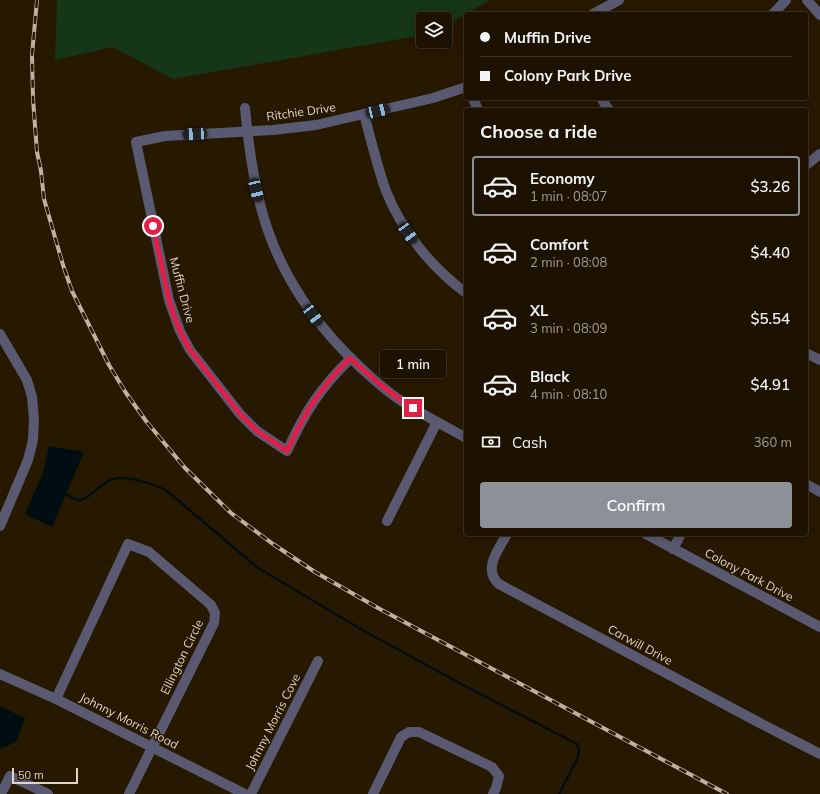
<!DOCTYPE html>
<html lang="en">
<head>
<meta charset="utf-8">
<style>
  :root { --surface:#1d1200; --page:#2a200f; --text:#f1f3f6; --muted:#a09e99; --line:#3b3222; --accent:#8c9099 }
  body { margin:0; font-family:Mulish,sans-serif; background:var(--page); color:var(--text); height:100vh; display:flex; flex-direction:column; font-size:15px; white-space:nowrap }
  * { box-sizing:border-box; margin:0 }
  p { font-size:13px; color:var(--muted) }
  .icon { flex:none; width:22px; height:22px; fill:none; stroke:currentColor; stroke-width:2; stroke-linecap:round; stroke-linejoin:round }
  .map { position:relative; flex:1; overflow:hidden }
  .details { position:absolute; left:464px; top:108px; width:344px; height:428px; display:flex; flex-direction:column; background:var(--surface); border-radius:4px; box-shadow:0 2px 10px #0003,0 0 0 1px var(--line) }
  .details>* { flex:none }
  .top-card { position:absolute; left:464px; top:12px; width:344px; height:88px; border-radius:4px; box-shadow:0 2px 10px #0003,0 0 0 1px var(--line); display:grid; align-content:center; height:88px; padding:0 16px; background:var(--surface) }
  .tools { position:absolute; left:416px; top:12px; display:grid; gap:8px }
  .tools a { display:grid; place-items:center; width:36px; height:36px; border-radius:4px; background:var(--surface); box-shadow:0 2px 10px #0003,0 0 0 1px var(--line); font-size:20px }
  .scale { position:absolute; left:12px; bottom:10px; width:66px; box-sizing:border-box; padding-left:4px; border:2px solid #dfd5c6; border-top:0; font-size:11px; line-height:14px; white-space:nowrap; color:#dfd5c6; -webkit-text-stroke:3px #271800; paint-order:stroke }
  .end { position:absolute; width:18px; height:18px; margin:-9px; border:5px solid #e11d48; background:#fff; box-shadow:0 0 0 2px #fff }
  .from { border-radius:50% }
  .bubble { position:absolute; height:28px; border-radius:4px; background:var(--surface); box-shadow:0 2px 10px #0003,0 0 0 1px var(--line); font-size:13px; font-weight:600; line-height:28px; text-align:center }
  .car { position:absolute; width:12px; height:24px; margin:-12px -6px; border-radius:5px; box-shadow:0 0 3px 1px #0007; background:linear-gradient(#222 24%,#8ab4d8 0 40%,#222 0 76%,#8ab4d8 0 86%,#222 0) }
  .top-card b { display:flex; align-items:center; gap:14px; height:38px; font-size:15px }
  .top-card b+b { border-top:1px solid var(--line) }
  .top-card i { width:10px; height:10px; background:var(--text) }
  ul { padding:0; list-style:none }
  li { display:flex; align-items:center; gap:12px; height:60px; margin:0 8px 6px; padding:0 8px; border:2px solid transparent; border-radius:4px }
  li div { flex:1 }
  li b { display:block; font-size:15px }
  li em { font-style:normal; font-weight:600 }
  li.on { border-color:var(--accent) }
  li>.icon { width:36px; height:36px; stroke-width:1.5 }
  h2 { padding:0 16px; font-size:18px; line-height:48px }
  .pay { display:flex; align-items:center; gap:10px; height:44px; padding:0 16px; font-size:15px }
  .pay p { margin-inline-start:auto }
  .primary-button { display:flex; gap:8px; margin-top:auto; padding:8px 16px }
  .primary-button a { flex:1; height:46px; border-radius:4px; background:var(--accent); color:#fff; font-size:16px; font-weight:600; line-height:46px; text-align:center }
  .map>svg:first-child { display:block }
  .green { fill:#163618 }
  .water { fill:#000e14 }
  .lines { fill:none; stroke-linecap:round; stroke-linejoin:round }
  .stream { stroke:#000e14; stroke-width:2.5 }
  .minor { stroke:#595a72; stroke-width:10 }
  .rail-casing { stroke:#bdb2a1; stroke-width:4 }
  .rail { stroke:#271800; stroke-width:2.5; stroke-dasharray:8; stroke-linecap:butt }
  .route { stroke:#e11d48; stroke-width:5 }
  .labels { text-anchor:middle; stroke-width:3; stroke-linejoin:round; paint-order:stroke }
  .street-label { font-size:12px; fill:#dfd5c6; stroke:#271800 }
</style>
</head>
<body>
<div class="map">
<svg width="820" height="794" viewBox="0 0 820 794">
  <rect width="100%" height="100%" fill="#271800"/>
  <path class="green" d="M 57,0 L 490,0 L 445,26 L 445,19 L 423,19 L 423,35 L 173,79 L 113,47 L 55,60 Z"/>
  <g class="water">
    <path d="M 49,446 L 84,452 L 52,527 L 25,514 L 43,473 Z"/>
    <path d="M 0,706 L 25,718 L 16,742 L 0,749 Z"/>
  </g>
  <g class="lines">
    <path class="stream" d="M 66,494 C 69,496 73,499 77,500 C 86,503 101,482 113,479 C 126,475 155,484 167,491 L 258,568 L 366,632 L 465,686 L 577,744 L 579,750 L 578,757 L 559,794"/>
    <g class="minor">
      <path d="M 807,0 L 820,15"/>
      <path d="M 593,14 L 619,0"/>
      <path d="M 773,14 L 786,0"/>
      <path d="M 473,98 L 478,110"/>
      <path d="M 601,98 L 609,110"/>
      <path d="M 245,108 C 248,140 252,172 260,204 C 276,268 312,322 360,367 C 373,379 387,392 403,402 C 423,415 445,426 466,438"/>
      <path d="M 364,114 C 371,140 377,166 386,191 C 402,231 431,267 466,293"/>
      <path d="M 806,165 L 820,154"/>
      <path d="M 0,334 L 27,380 L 32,397 L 34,419 L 33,440 L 28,460 L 0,526"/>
      <path d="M 806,353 L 820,360"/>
      <path d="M 351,358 C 320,388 305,412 287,451 L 257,431 L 240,414 L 190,350 L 180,331 L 169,300 L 136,142 L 165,136 L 273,130 L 316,125 L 433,98 L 466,87"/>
      <path d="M 806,484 L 820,492"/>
      <path d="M 387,521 L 437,422"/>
      <path d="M 507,534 C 499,549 482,569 499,584 L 758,722 L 820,754"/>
      <path d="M 646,534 L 820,627"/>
      <path d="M 673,549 L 681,534"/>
      <path d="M 0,674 L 56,699 L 245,794"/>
      <path d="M 56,699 L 128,544 L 149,552 L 211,605 L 215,613 L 214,623 L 129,794"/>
      <path d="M 1,794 L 10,776 L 48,794"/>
      <path d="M 251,794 L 318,661"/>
      <path d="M 373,794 L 401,737 L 409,732 L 419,732 L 492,767 L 499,776 L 496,788 L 493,794"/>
    </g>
    <defs>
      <path id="rail" d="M 37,0 L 32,55 L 33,99 L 37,152 L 41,171 L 44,199 L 63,265 L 72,291 L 109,365 L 126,393 L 146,421 L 185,468 L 231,513 L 273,544 L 315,572 L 378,608 L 727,794"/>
    </defs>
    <use href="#rail" class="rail-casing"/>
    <use href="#rail" class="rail"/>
  </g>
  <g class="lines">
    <path class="route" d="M 153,226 L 169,300 L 174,316 L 180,331 L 190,350 L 240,414 L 257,431 L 287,451 C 305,412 320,388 350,358 C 370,376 390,394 413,408"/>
  </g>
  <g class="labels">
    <g class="street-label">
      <text transform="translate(301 112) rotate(-8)" y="4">Ritchie Drive</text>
      <text transform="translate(182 290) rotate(75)" y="4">Muffin Drive</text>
      <text transform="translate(749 575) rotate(28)" y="4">Colony Park Drive</text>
      <text transform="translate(640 645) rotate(28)" y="4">Carwill Drive</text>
      <text transform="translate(182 657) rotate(-64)" y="4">Ellington Circle</text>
      <text transform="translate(129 721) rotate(27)" y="4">Johnny Morris Road</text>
      <text transform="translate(273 722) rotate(-63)" y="4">Johnny Morris Cove</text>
    </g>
  </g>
</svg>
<div class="tools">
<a><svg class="icon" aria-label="layers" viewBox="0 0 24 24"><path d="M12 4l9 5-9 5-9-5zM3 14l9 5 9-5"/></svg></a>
</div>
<div class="scale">50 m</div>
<i class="end from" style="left:153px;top:226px"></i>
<i class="end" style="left:413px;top:408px"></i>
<div class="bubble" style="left:380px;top:350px;width:66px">1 min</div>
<i class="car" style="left:378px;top:111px;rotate:77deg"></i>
<i class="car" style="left:195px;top:134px;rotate:267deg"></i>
<i class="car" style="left:256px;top:190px;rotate:167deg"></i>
<i class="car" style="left:408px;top:233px;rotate:144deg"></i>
<i class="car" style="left:313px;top:315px;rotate:143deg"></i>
<div class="top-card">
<b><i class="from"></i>Muffin Drive</b>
<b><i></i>Colony Park Drive</b>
</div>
<section class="details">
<h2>Choose a ride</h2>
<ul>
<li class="on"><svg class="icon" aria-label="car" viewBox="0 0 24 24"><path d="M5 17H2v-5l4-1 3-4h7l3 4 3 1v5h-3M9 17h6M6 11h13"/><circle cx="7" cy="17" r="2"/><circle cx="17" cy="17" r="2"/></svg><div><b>Economy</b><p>1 min · 08:07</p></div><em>$3.26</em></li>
<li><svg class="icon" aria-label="car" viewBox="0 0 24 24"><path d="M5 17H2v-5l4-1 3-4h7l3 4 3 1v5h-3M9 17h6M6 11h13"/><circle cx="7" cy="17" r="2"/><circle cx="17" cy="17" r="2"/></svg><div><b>Comfort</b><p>2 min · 08:08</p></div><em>$4.40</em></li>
<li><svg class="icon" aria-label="car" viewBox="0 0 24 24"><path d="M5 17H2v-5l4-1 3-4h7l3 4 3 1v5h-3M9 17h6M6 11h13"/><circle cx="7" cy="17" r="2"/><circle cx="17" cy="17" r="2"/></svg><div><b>XL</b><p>3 min · 08:09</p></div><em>$5.54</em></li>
<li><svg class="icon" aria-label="car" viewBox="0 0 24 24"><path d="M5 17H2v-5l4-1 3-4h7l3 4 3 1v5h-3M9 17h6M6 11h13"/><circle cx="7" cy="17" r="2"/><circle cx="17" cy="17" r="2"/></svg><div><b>Black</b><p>4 min · 08:10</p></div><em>$4.91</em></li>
</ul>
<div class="pay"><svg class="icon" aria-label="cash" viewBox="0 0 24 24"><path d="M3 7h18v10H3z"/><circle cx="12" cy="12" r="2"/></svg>Cash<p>360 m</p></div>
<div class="primary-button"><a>Confirm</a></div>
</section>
</div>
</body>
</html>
